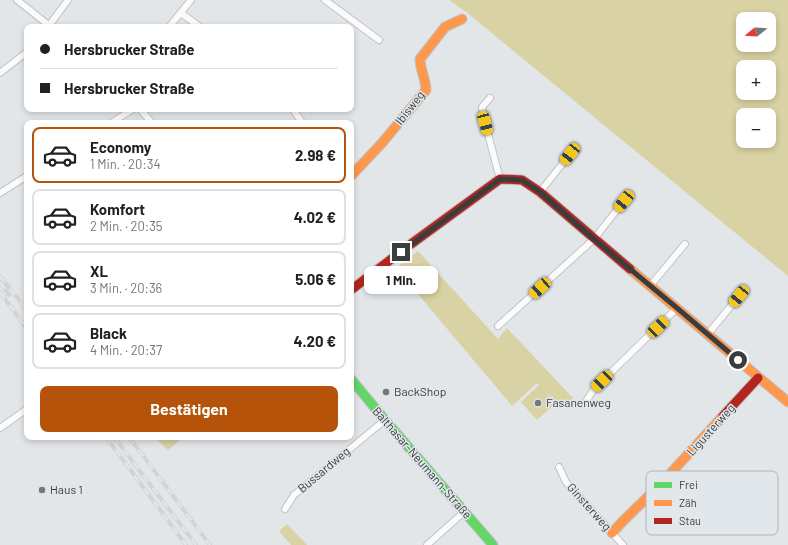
<!DOCTYPE html>
<html lang="de">
<head>
<meta charset="utf-8">
<style>
  :root { --surface:#fff; --page:#f2f2f2; --text:#202124; --muted:#757577; --line:#e0e0e0; --accent:#b45309 }
  body { margin:0; font-family:Barlow,sans-serif; background:var(--page); color:var(--text); height:100vh; display:flex; flex-direction:column; font-size:15px; white-space:nowrap }
  * { box-sizing:border-box; margin:0 }
  p { font-size:13px; color:var(--muted) }
  .icon { flex:none; width:22px; height:22px; fill:none; stroke:currentColor; stroke-width:2; stroke-linecap:round; stroke-linejoin:round }
  .map { position:relative; flex:1; overflow:hidden }
  .side { position:absolute; left:24px; top:120px; width:330px; height:320px; display:flex; flex-direction:column; background:var(--surface); border-radius:8px; box-shadow:0 2px 6px #0003 }
  .side>* { flex:none }
  .hud { position:absolute; left:24px; top:24px; width:330px; height:88px; border-radius:8px; box-shadow:0 2px 6px #0003; display:grid; align-content:center; height:88px; padding:0 16px; background:var(--surface) }
  .needle { width:26px; rotate:252deg }
  .fabs { position:absolute; left:736px; top:12px; display:grid; gap:8px }
  .fabs a { display:grid; place-items:center; width:40px; height:40px; border-radius:8px; background:var(--surface); box-shadow:0 2px 6px #0003; font-size:20px }
  .end { position:absolute; width:18px; height:18px; margin:-9px; border:5px solid #3a3d3e; background:#fff; box-shadow:0 0 0 2px #fff }
  .from { border-radius:50% }
  .bubble { position:absolute; height:28px; border-radius:8px; background:var(--surface); box-shadow:0 2px 6px #0003; font-size:13px; font-weight:700; line-height:28px; text-align:center }
  .car { position:absolute; width:12px; height:24px; margin:-12px -6px; border-radius:5px; box-shadow:0 0 3px 1px #0007; background:linear-gradient(#f5c518 24%,#345 0 40%,#f5c518 0 76%,#345 0 86%,#f5c518 0) }
  .hud b { display:flex; align-items:center; gap:14px; height:38px; font-size:15px }
  .hud b+b { border-top:1px solid var(--line) }
  .hud i { width:10px; height:10px; background:var(--text) }
  ul { padding:7px 0 0; list-style:none }
  li { display:flex; align-items:center; gap:12px; height:56px; margin:0 8px 6px; padding:0 8px; border:2px solid var(--line); border-radius:8px }
  li div { flex:1 }
  li b { display:block; font-size:15px }
  li em { font-style:normal; font-weight:700 }
  li.current { border-color:var(--accent) }
  li>.icon { width:36px; height:36px; stroke-width:1.5 }
  .cta { display:flex; gap:8px; margin-top:auto; padding:8px 16px }
  .cta a { flex:1; height:46px; border-radius:8px; background:var(--accent); color:#fff; font-size:16px; font-weight:700; line-height:46px; text-align:center }
  .map>svg:first-child { display:block }
  .green { fill:#d9d2a4; fill-rule:evenodd }
  .lines { fill:none; stroke-linecap:round; stroke-linejoin:round }
  .street-casing { stroke:#c1c3c5; stroke-width:8 }
  .fast-casing { stroke:#c1c3c5; stroke-width:11 }
  .slow-casing { stroke:#c1c3c5; stroke-width:11 }
  .jam-casing { stroke:#c1c3c5; stroke-width:11 }
  .street { stroke:#fbfbfc; stroke-width:6 }
  .fast { stroke:#63d668; stroke-width:9 }
  .slow { stroke:#ff974d; stroke-width:9 }
  .jam { stroke:#b3261e; stroke-width:9 }
  .rail-casing { stroke:#d2d3d4; stroke-width:4 }
  .rail { stroke:#e1e7eb; stroke-width:2.5; stroke-dasharray:8; stroke-linecap:butt }
  .route { stroke:#3a3d3e; stroke-width:5 }
  .poi-dot { fill:#75787a; stroke:#e1e7eb; stroke-width:1.5 }
  .labels { text-anchor:middle; stroke-width:3; stroke-linejoin:round; paint-order:stroke }
  .street-label { font-size:12px; fill:#3a3d3e; stroke:#e1e7eb }
  .poi-label { font-size:12px; fill:#3a3d3e; stroke:#e1e7eb; text-anchor:start }
  .key { fill:#e1e7eb; stroke:#afb4b7; stroke-width:1 }
  .key-label { font-size:11px; fill:#3a3d3e }
</style>
</head>
<body>
<div class="map">
<svg width="788" height="545" viewBox="0 0 788 545">
  <rect width="100%" height="100%" fill="#e3e6e9"/>
  <g class="green">
    <path d="M 449,0 L 788,0 L 788,276 L 466,12 ZM 743,19 L 769,19 L 769,45 L 743,45 ZM 743,67 L 769,67 L 769,93 L 743,93 ZM 743,115 L 769,115 L 769,141 L 743,141 Z"/>
    <path d="M 418,251 L 498,339 L 507,328 L 573,398 L 562,409 L 545,391 L 555,404 L 537,420 L 521,402 L 539,385 L 537,383 L 512,406 L 396,268 Z"/>
    <path d="M 154,437 L 184,437 L 168,450 Z"/>
    <path d="M 287,524 L 307,545 L 291,545 L 279,531 Z"/>
  </g>
  <g class="lines">
    <defs>
      <g id="street">
        <path d="M 17,0 L 51,27"/>
        <path d="M 325,0 L 379,40"/>
        <path d="M 181,13 L 200,27"/>
        <path d="M 48,27 L 68,0"/>
        <path d="M 169,27 L 191,0"/>
        <path d="M 0,73 L 27,52"/>
        <path d="M 490,98 L 482,107 L 485,123 L 500,179"/>
        <path d="M 140,109 L 152,123"/>
        <path d="M 293,109 L 301,121"/>
        <path d="M 111,123 L 133,109"/>
        <path d="M 540,192 L 570,154"/>
        <path d="M 0,193 L 27,176"/>
        <path d="M 650,286 L 685,244"/>
        <path d="M 498,326 L 594,239 L 624,201"/>
        <path d="M 708,334 L 739,296"/>
        <path d="M 586,401 L 595,388 L 677,308"/>
        <path d="M 0,428 L 27,409"/>
        <path d="M 559,467 L 566,482 L 623,545"/>
        <path d="M 285,509 L 294,495 L 385,420"/>
        <path d="M 427,545 L 464,512"/>
      </g>
      <path id="fast" d="M 351,379 L 385,420 L 493,545"/>
      <g id="slow">
        <path d="M 351,176 L 382,143 L 426,90 C 426,79 420,70 420,59 L 445,27 L 462,19"/>
        <path d="M 630,269 L 788,402"/>
        <path d="M 612,533 L 624,520 L 659,486 L 723,416"/>
      </g>
      <g id="jam">
        <path d="M 351,290 L 411,244 L 500,179 L 522,180 L 540,192 L 630,269"/>
        <path d="M 723,416 L 758,378"/>
      </g>
    </defs>
    <use href="#street" class="street-casing"/>
    <use href="#fast" class="fast-casing"/>
    <use href="#slow" class="slow-casing"/>
    <use href="#jam" class="jam-casing"/>
    <use href="#street" class="street"/>
    <use href="#fast" class="fast"/>
    <use href="#slow" class="slow"/>
    <use href="#jam" class="jam"/>
    <defs>
      <g id="rail">
        <path d="M 0,276 L 27,310"/>
        <path d="M 0,282 L 9,295"/>
        <path d="M 0,292 L 27,329"/>
        <path d="M 106,437 L 186,545"/>
        <path d="M 114,437 L 196,545"/>
        <path d="M 129,437 L 210,545"/>
      </g>
    </defs>
    <use href="#rail" class="rail-casing"/>
    <use href="#rail" class="rail"/>
  </g>
  <g class="lines">
    <path class="route" d="M 401,252 L 500,179 L 522,180 L 540,192 L 594,239 L 677,308 L 738,360"/>
  </g>
  <g class="poi-dot">
    <circle cx="386" cy="392" r="4"/>
    <circle cx="538" cy="403" r="4"/>
    <circle cx="42" cy="490" r="4"/>
  </g>
  <g class="labels">
    <g class="street-label">
      <text transform="translate(410 108) rotate(-52)" y="4">Ibisweg</text>
      <text transform="translate(711 430) rotate(-48)" y="4">Ligusterweg</text>
      <text transform="translate(422 463) rotate(49)" y="4">Balthasar-Neumann-Straße</text>
      <text transform="translate(324 470) rotate(-40)" y="4">Bussardweg</text>
      <text transform="translate(589 507) rotate(48)" y="4">Ginsterweg</text>
    </g>
    <g class="poi-label">
      <text x="394" y="396">BackShop</text>
      <text x="546" y="407">Fasanenweg</text>
      <text x="50" y="494">Haus 1</text>
    </g>
  </g>
  <rect x="646" y="471" width="132" height="64" rx="6" class="key"/>
  <rect x="654" y="482" width="18" height="6" fill="#63d668"/>
  <rect x="654" y="500" width="18" height="6" fill="#ff974d"/>
  <rect x="654" y="518" width="18" height="6" fill="#b3261e"/>
  <g class="key-label">
    <text x="679" y="489">Frei</text>
    <text x="679" y="507">Zäh</text>
    <text x="679" y="525">Stau</text>
  </g>
</svg>
<div class="fabs">
<a><svg class="needle" viewBox="-14 -14 28 28"><path d="M0-13l5 13h-10z" fill="#e53935"/><path d="M0 13l5-13h-10z" fill="#757577"/></svg></a>
<a>+</a>
<a>−</a>
</div>
<i class="end from" style="left:738px;top:360px"></i>
<i class="end" style="left:401px;top:252px"></i>
<div class="bubble" style="left:364px;top:266px;width:74px">1 Min.</div>
<i class="car" style="left:485px;top:123px;rotate:165deg"></i>
<i class="car" style="left:570px;top:154px;rotate:218deg"></i>
<i class="car" style="left:624px;top:201px;rotate:219deg"></i>
<i class="car" style="left:540px;top:288px;rotate:228deg"></i>
<i class="car" style="left:739px;top:296px;rotate:219deg"></i>
<i class="car" style="left:658px;top:327px;rotate:46deg"></i>
<i class="car" style="left:602px;top:381px;rotate:226deg"></i>
<div class="hud">
<b><i class="from"></i>Hersbrucker Straße</b>
<b><i></i>Hersbrucker Straße</b>
</div>
<section class="side">
<ul>
<li class="current"><svg class="icon" aria-label="car" viewBox="0 0 24 24"><path d="M5 17H2v-5l4-1 3-4h7l3 4 3 1v5h-3M9 17h6M6 11h13"/><circle cx="7" cy="17" r="2"/><circle cx="17" cy="17" r="2"/></svg><div><b>Economy</b><p>1 Min. · 20:34</p></div><em>2.98 €</em></li>
<li><svg class="icon" aria-label="car" viewBox="0 0 24 24"><path d="M5 17H2v-5l4-1 3-4h7l3 4 3 1v5h-3M9 17h6M6 11h13"/><circle cx="7" cy="17" r="2"/><circle cx="17" cy="17" r="2"/></svg><div><b>Komfort</b><p>2 Min. · 20:35</p></div><em>4.02 €</em></li>
<li><svg class="icon" aria-label="car" viewBox="0 0 24 24"><path d="M5 17H2v-5l4-1 3-4h7l3 4 3 1v5h-3M9 17h6M6 11h13"/><circle cx="7" cy="17" r="2"/><circle cx="17" cy="17" r="2"/></svg><div><b>XL</b><p>3 Min. · 20:36</p></div><em>5.06 €</em></li>
<li><svg class="icon" aria-label="car" viewBox="0 0 24 24"><path d="M5 17H2v-5l4-1 3-4h7l3 4 3 1v5h-3M9 17h6M6 11h13"/><circle cx="7" cy="17" r="2"/><circle cx="17" cy="17" r="2"/></svg><div><b>Black</b><p>4 Min. · 20:37</p></div><em>4.20 €</em></li>
</ul>
<div class="cta"><a>Bestätigen</a></div>
</section>
</div>
</body>
</html>
